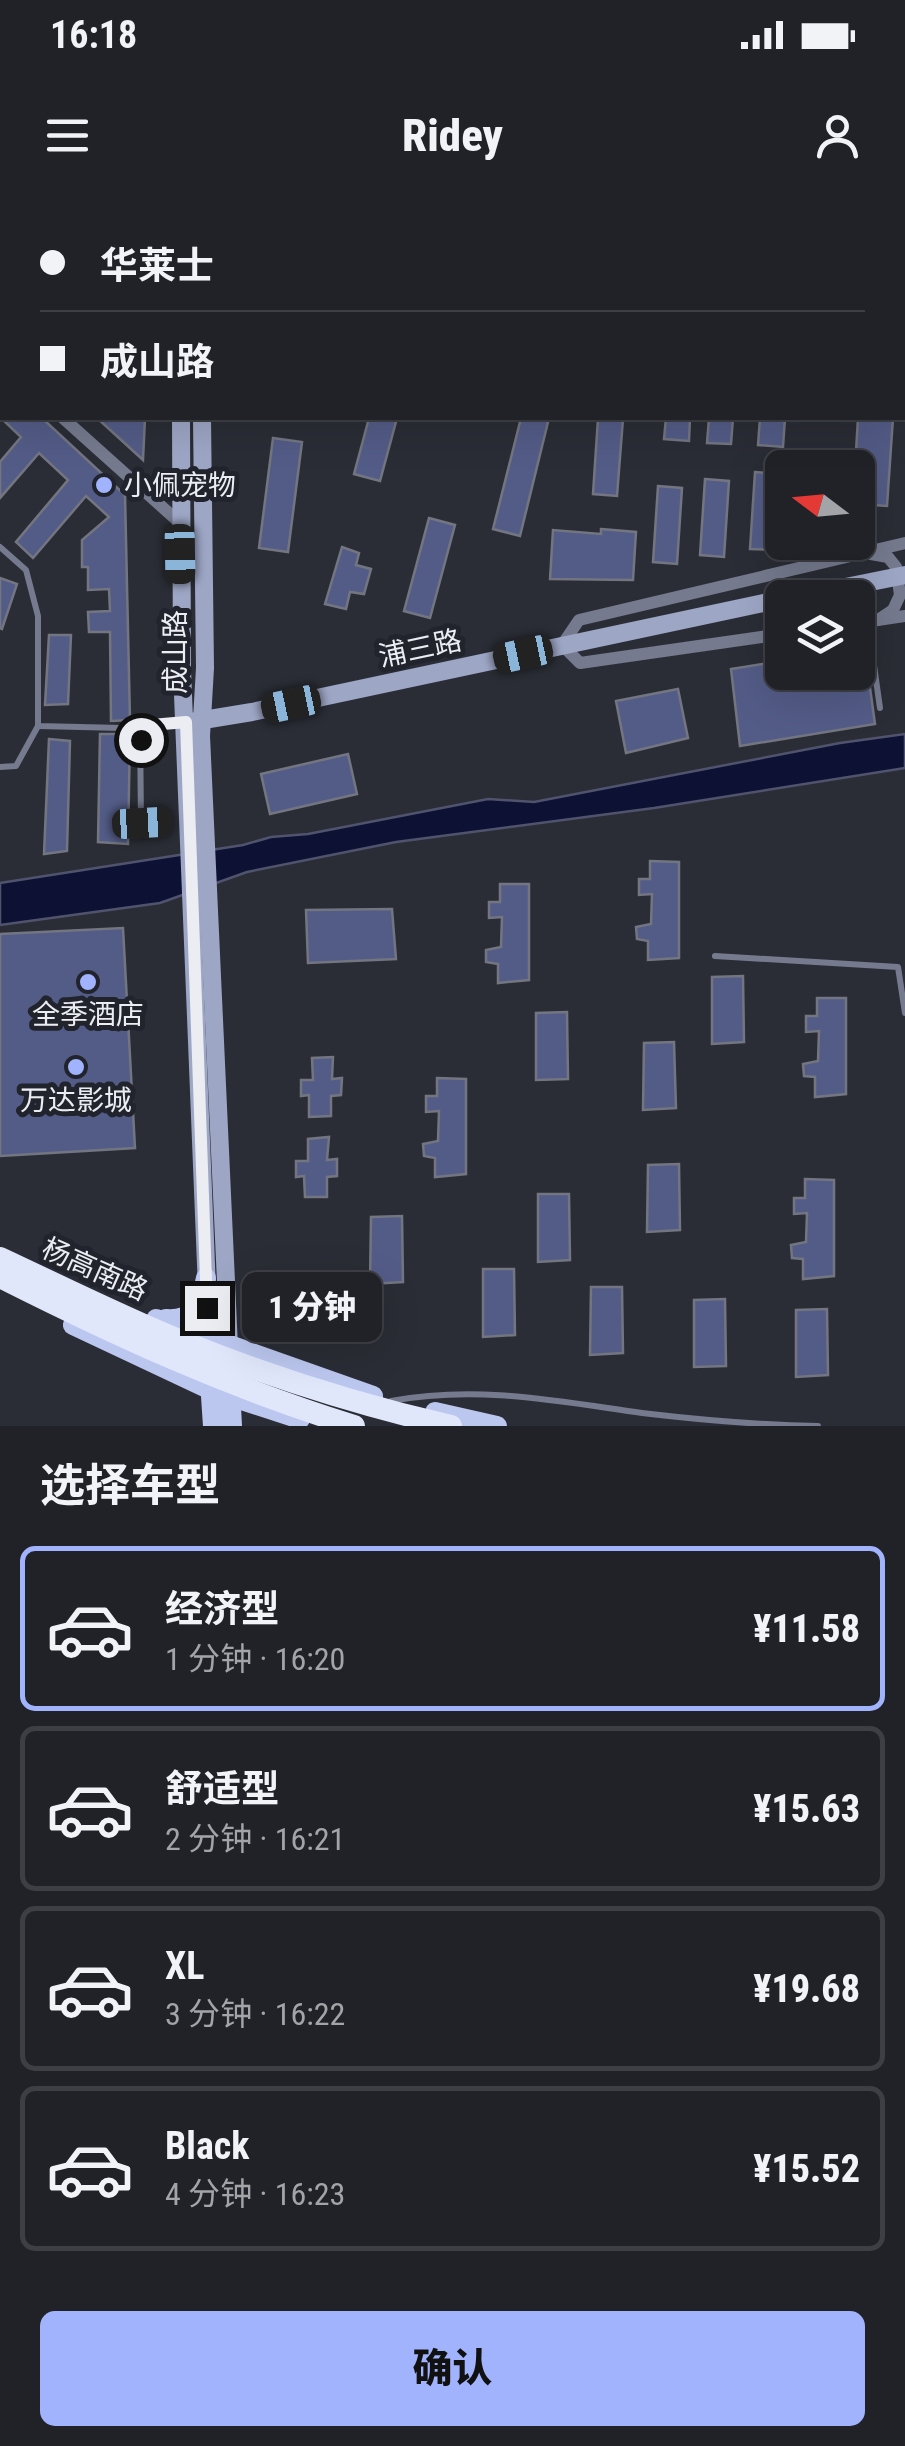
<!DOCTYPE html>
<html lang="zh">
<head>
<meta charset="utf-8">
<style>
  :root { --surface:#202228; --page:#282a30; --text:#f1f3f6; --muted:#a2a4a8; --line:#3d3f45; --accent:#a1b3fd }
  body { margin:0; font-family:"Roboto Condensed","Noto Sans SC",sans-serif; background:var(--page); color:var(--text); height:100vh; display:flex; flex-direction:column; font-size:38px; white-space:nowrap }
  * { box-sizing:border-box; margin:0 }
  p { font-size:32px; color:var(--muted) }
  .icon { flex:none; width:55px; height:55px; fill:none; stroke:currentColor; stroke-width:2; stroke-linecap:round; stroke-linejoin:round }
  .map { position:relative; height:1226px; overflow:hidden }
  .details { display:flex; flex-direction:column; background:var(--surface); flex:1 }
  .details>* { flex:none }
  .banner { position:absolute; left:0px; top:0px; width:905px; height:220px; box-shadow:0 10px 40px #0002,0 0 0 2px var(--line); display:grid; align-content:center; height:220px; padding:0 40px; background:var(--surface) }
  .needle { width:65px; rotate:286deg }
  .tools { position:absolute; left:765px; top:250px; display:grid; gap:20px }
  .tools a { display:grid; place-items:center; width:110px; height:110px; border-radius:15px; background:var(--surface); box-shadow:0 10px 40px #0002,0 0 0 2px var(--line); font-size:50px }
  .end { position:absolute; width:45px; height:45px; margin:-22px; border:12px solid #ebedf3; background:#111; box-shadow:0 0 0 5px #111 }
  .from { border-radius:50% }
  .bubble { position:absolute; height:70px; border-radius:15px; background:var(--surface); box-shadow:0 10px 40px #0002,0 0 0 2px var(--line); font-size:32px; font-weight:800; line-height:70px; text-align:center }
  .car { position:absolute; width:30px; height:60px; margin:-30px -15px; border-radius:12px; box-shadow:0 0 8px 2px #0007; background:linear-gradient(#222 24%,#8ab4d8 0 40%,#222 0 76%,#8ab4d8 0 86%,#222 0) }
  .banner b { display:flex; align-items:center; gap:35px; height:95px; font-size:38px }
  .banner b+b { border-top:2px solid var(--line) }
  .banner i { width:25px; height:25px; background:var(--text) }
  ul { padding:0; list-style:none }
  li { display:flex; align-items:center; gap:30px; height:165px; margin:0 20px 15px; padding:0 20px; border:5px solid var(--line); border-radius:15px }
  li div { flex:1 }
  li b { display:block; font-size:38px }
  li em { font-style:normal; font-weight:800 }
  li.selected { border-color:var(--accent) }
  li>.icon { width:90px; height:90px; stroke-width:1.5 }
  h2 { padding:0 40px; font-size:45px; line-height:120px }
  .cta { display:flex; gap:20px; margin-top:auto; padding:20px 40px }
  .cta a { flex:1; height:115px; border-radius:15px; background:var(--accent); color:#111; font-size:40px; font-weight:800; line-height:115px; text-align:center }
  .status { display:flex; justify-content:space-between; align-items:center; height:70px; padding:0 50px; background:var(--surface); direction:ltr }
  .status svg { height:28px; fill:currentColor }
  header { display:flex; justify-content:space-between; align-items:center; height:130px; padding:0 40px; background:var(--surface); font-size:45px; font-weight:800 }
  .map>svg:first-child { display:block }
  .water { fill:#0d1134; stroke:#50536d; stroke-width:2.5 }
  .building { fill:#535c87; stroke:#737580; stroke-width:2.5 }
  .lines { fill:none; stroke-linecap:round; stroke-linejoin:round }
  .lane { stroke:#757a8e; stroke-width:6 }
  .street { stroke:#757a8e; stroke-width:12 }
  .secondary { stroke:#9da6c5; stroke-width:18 }
  .primary { stroke:#bcc7f0; stroke-width:20 }
  .secondary-bridge { stroke:#9da6c5; stroke-width:18 }
  .highway-bridge { stroke:#e1e7fb; stroke-width:22 }
  .route { stroke:#ebedf3; stroke-width:12 }
  .poi-dot { fill:#a1b3fd; stroke:#21242c; stroke-width:4 }
  .labels { text-anchor:middle; stroke-width:10; stroke-linejoin:round; paint-order:stroke }
  .poi-label { font-size:28px; fill:#ebedf3; stroke:#21242c }
  .street-label { font-size:28px; fill:#ebedf3; stroke:#21242c }
</style>
</head>
<body>
<div class="status"><b>16:18</b><svg viewBox="0 0 49 12"><path d="M0 12V9h3v3zM5 12V6h3v6zM10 12V3h3v9zM15 12V0h3v12zM26 1h20v11H26zM47 4h2v5h-2z"/></svg></div>
<header><svg class="icon" aria-label="menu" viewBox="0 0 24 24"><path d="M4 6h16M4 12h16M4 18h16"/></svg>Ridey<svg class="icon" aria-label="person" viewBox="0 0 24 24"><circle cx="12" cy="8" r="4"/><path d="M4 21q1-7 8-7t8 7"/></svg></header>
<div class="map">
<svg width="905" height="1226" viewBox="0 0 905 1226">
  <rect width="100%" height="100%" fill="#2b2d36"/>
  <path class="water" d="M 905,534 L 905,568 L 654,608 L 396,642 L 247,672 L 160,703 L 0,725 L 0,683 L 243,645 L 271,637 L 308,634 L 488,599 L 534,602 L 840,543 Z"/>
  <g class="building">
    <path d="M 1,218 L 42,218 L 125,295 L 130,520 L 111,521 L 110,432 L 89,432 L 88,412 L 110,411 L 109,389 L 88,390 L 88,367 L 82,367 L 82,340 L 109,317 L 86,296 L 33,358 L 16,342 L 68,280 L 39,253 L 0,298 L 0,262 L 21,237 Z"/>
    <path d="M 97,218 L 145,218 L 143,260 Z"/>
    <path d="M 369,218 L 397,218 L 380,281 L 354,274 Z"/>
    <path d="M 521,218 L 549,218 L 520,336 L 493,329 Z"/>
    <path d="M 598,218 L 623,219 L 617,296 L 593,294 Z"/>
    <path d="M 666,218 L 690,218 L 689,241 L 664,239 Z"/>
    <path d="M 709,218 L 733,218 L 731,244 L 707,243 Z"/>
    <path d="M 760,218 L 785,218 L 783,247 L 758,245 Z"/>
    <path d="M 858,218 L 893,218 L 887,306 L 858,304 L 858,268 L 855,268 Z"/>
    <path d="M 273,238 L 302,242 L 288,352 L 259,348 Z"/>
    <path d="M 799,253 L 834,255 L 833,268 L 798,268 Z"/>
    <path d="M 755,272 L 779,274 L 774,350 L 750,349 Z"/>
    <path d="M 705,279 L 729,281 L 724,357 L 700,355 Z"/>
    <path d="M 658,286 L 682,288 L 677,364 L 653,362 Z"/>
    <path d="M 429,318 L 455,325 L 430,418 L 404,411 Z"/>
    <path d="M 601,329 L 636,332 L 633,380 L 550,379 L 553,330 L 601,334 Z"/>
    <path d="M 342,347 L 359,353 L 356,365 L 371,369 L 364,394 L 350,392 L 346,409 L 325,404 Z"/>
    <path d="M 0,378 L 17,384 L 2,429 L 0,428 Z"/>
    <path d="M 49,435 L 71,435 L 68,504 L 45,505 Z"/>
    <path d="M 863,437 L 875,524 L 740,546 L 731,469 L 782,461 L 782,472 L 858,472 L 858,438 Z"/>
    <path d="M 678,489 L 688,538 L 626,553 L 616,501 Z"/>
    <path d="M 100,534 L 130,534 L 128,644 L 98,642 Z"/>
    <path d="M 49,539 L 70,541 L 67,651 L 44,654 Z"/>
    <path d="M 348,554 L 357,594 L 270,614 L 261,574 Z"/>
    <path d="M 650,661 L 679,662 L 679,758 L 648,760 L 648,741 L 637,739 L 636,727 L 651,724 L 652,694 L 639,695 L 639,679 L 650,679 Z"/>
    <path d="M 500,684 L 529,684 L 529,780 L 498,783 L 498,764 L 486,762 L 486,750 L 501,747 L 502,717 L 489,718 L 489,702 L 500,702 Z"/>
    <path d="M 392,709 L 396,759 L 308,763 L 306,710 Z"/>
    <path d="M 123,728 L 135,948 L 0,956 L 0,734 Z"/>
    <path d="M 743,776 L 744,842 L 712,844 L 712,777 Z"/>
    <path d="M 817,798 L 846,798 L 846,894 L 815,897 L 815,877 L 804,876 L 803,864 L 818,861 L 819,831 L 806,832 L 806,816 L 817,816 Z"/>
    <path d="M 567,812 L 568,879 L 536,880 L 536,813 Z"/>
    <path d="M 674,842 L 676,908 L 643,910 L 644,843 Z"/>
    <path d="M 333,857 L 332,879 L 342,878 L 341,895 L 331,896 L 331,916 L 309,917 L 309,895 L 301,896 L 301,880 L 313,880 L 312,858 Z"/>
    <path d="M 437,878 L 466,879 L 466,974 L 435,977 L 435,958 L 424,956 L 423,944 L 438,941 L 439,911 L 426,912 L 426,896 L 437,896 Z"/>
    <path d="M 329,937 L 327,960 L 337,959 L 337,976 L 327,977 L 327,997 L 305,997 L 304,976 L 296,977 L 296,961 L 308,961 L 308,939 Z"/>
    <path d="M 679,964 L 680,1030 L 647,1032 L 648,965 Z"/>
    <path d="M 805,979 L 834,980 L 834,1076 L 803,1079 L 803,1059 L 792,1058 L 791,1045 L 806,1042 L 807,1013 L 794,1014 L 794,998 L 805,998 Z"/>
    <path d="M 538,994 L 569,994 L 570,1060 L 538,1062 Z"/>
    <path d="M 402,1016 L 403,1082 L 370,1084 L 371,1017 Z"/>
    <path d="M 483,1069 L 514,1069 L 515,1135 L 483,1137 Z"/>
    <path d="M 591,1087 L 622,1087 L 623,1153 L 590,1155 Z"/>
    <path d="M 725,1099 L 726,1166 L 694,1167 L 694,1100 Z"/>
    <path d="M 827,1109 L 828,1175 L 796,1177 L 796,1110 Z"/>
  </g>
  <g class="lines">
    <g class="lane">
      <path d="M 22,2 L 24,0"/>
      <path d="M 0,12 L 2,12"/>
      <path d="M 0,347 L 26,370 L 38,416 L 38,526 L 122,528 L 179,523"/>
      <path d="M 868,423 L 880,508"/>
      <path d="M 140,526 L 141,623 L 163,622"/>
      <path d="M 0,567 L 16,566 L 38,526"/>
      <path d="M 715,756 L 898,767 L 905,813"/>
      <path d="M 391,1201 C 478,1185 556,1201 642,1213 C 701,1220 759,1225 818,1226"/>
    </g>
    <g class="street">
      <path d="M 0,161 L 2,163"/>
      <path d="M 63,218 L 180,323"/>
      <path d="M 871,354 L 888,357 L 896,367 L 900,395 L 893,410 L 878,420"/>
      <path d="M 858,423 L 905,416"/>
      <path d="M 782,434 L 580,463 L 562,445 L 579,420 L 905,343"/>
    </g>
    <g class="secondary">
      <path d="M 183,0 L 183,2"/>
      <path d="M 198,0 L 198,2"/>
      <path d="M 181,218 L 182,470 L 209,1139"/>
      <path d="M 202,218 L 205,468 L 201,536 L 229,1147"/>
      <path d="M 191,522 L 252,512 L 782,399"/>
    </g>
    <g class="primary">
      <path d="M 156,1119 L 373,1196"/>
      <path d="M 166,1119 C 195,1121 201,1104 206,1078"/>
      <path d="M 73,1125 L 211,1190 L 300,1219"/>
      <path d="M 210,1181 L 213,1226"/>
      <path d="M 230,1188 L 232,1226"/>
      <path d="M 435,1212 L 497,1226"/>
    </g>
    <path class="secondary-bridge" d="M 791,398 L 905,375"/>
    <g class="highway-bridge">
      <path d="M 0,1058 C 60,1086 120,1116 181,1141 C 268,1176 359,1205 451,1226"/>
      <path d="M 0,1077 C 119,1137 226,1186 354,1226"/>
    </g>
  </g>
  <g class="lines">
    <path class="route" d="M 141,540 L 140,526 L 186,522 L 207,1108"/>
  </g>
  <g class="poi-dot">
    <circle cx="104" cy="285" r="10"/>
    <circle cx="88" cy="782" r="10"/>
    <circle cx="76" cy="867" r="10"/>
  </g>
  <g class="labels">
    <g class="poi-label">
      <text x="124" y="295" text-anchor="start">小佩宠物</text>
      <text x="88" y="824">全季酒店</text>
      <text x="76" y="910">万达影城</text>
    </g>
    <g class="street-label">
      <text transform="translate(420 448) rotate(-12)" y="10">浦三路</text>
      <text transform="translate(175 452) rotate(-90)" y="10">成山路</text>
      <text transform="translate(95 1069) rotate(24)" y="10">杨高南路</text>
    </g>
  </g>
</svg>
<div class="tools">
<a><svg class="needle" viewBox="-14 -14 28 28"><path d="M0-13l5 13h-10z" fill="#e53935"/><path d="M0 13l5-13h-10z" fill="#a2a4a8"/></svg></a>
<a><svg class="icon" aria-label="layers" viewBox="0 0 24 24"><path d="M12 4l9 5-9 5-9-5zM3 14l9 5 9-5"/></svg></a>
</div>
<i class="end from" style="left:141px;top:540px"></i>
<i class="end" style="left:207px;top:1108px"></i>
<div class="bubble" style="left:242px;top:1072px;width:140px">1 分钟</div>
<i class="car" style="left:180px;top:354px;rotate:179deg"></i>
<i class="car" style="left:523px;top:454px;rotate:258deg"></i>
<i class="car" style="left:291px;top:504px;rotate:258deg"></i>
<i class="car" style="left:142px;top:623px;rotate:87deg"></i>
<div class="banner">
<b><i class="from"></i>华莱士</b>
<b><i></i>成山路</b>
</div>
</div>
<section class="details">
<h2>选择车型</h2>
<ul>
<li class="selected"><svg class="icon" aria-label="car" viewBox="0 0 24 24"><path d="M5 17H2v-5l4-1 3-4h7l3 4 3 1v5h-3M9 17h6M6 11h13"/><circle cx="7" cy="17" r="2"/><circle cx="17" cy="17" r="2"/></svg><div><b>经济型</b><p>1 分钟 · 16:20</p></div><em>¥11.58</em></li>
<li><svg class="icon" aria-label="car" viewBox="0 0 24 24"><path d="M5 17H2v-5l4-1 3-4h7l3 4 3 1v5h-3M9 17h6M6 11h13"/><circle cx="7" cy="17" r="2"/><circle cx="17" cy="17" r="2"/></svg><div><b>舒适型</b><p>2 分钟 · 16:21</p></div><em>¥15.63</em></li>
<li><svg class="icon" aria-label="car" viewBox="0 0 24 24"><path d="M5 17H2v-5l4-1 3-4h7l3 4 3 1v5h-3M9 17h6M6 11h13"/><circle cx="7" cy="17" r="2"/><circle cx="17" cy="17" r="2"/></svg><div><b>XL</b><p>3 分钟 · 16:22</p></div><em>¥19.68</em></li>
<li><svg class="icon" aria-label="car" viewBox="0 0 24 24"><path d="M5 17H2v-5l4-1 3-4h7l3 4 3 1v5h-3M9 17h6M6 11h13"/><circle cx="7" cy="17" r="2"/><circle cx="17" cy="17" r="2"/></svg><div><b>Black</b><p>4 分钟 · 16:23</p></div><em>¥15.52</em></li>
</ul>
<div class="cta"><a>确认</a></div>
</section>
</body>
</html>
